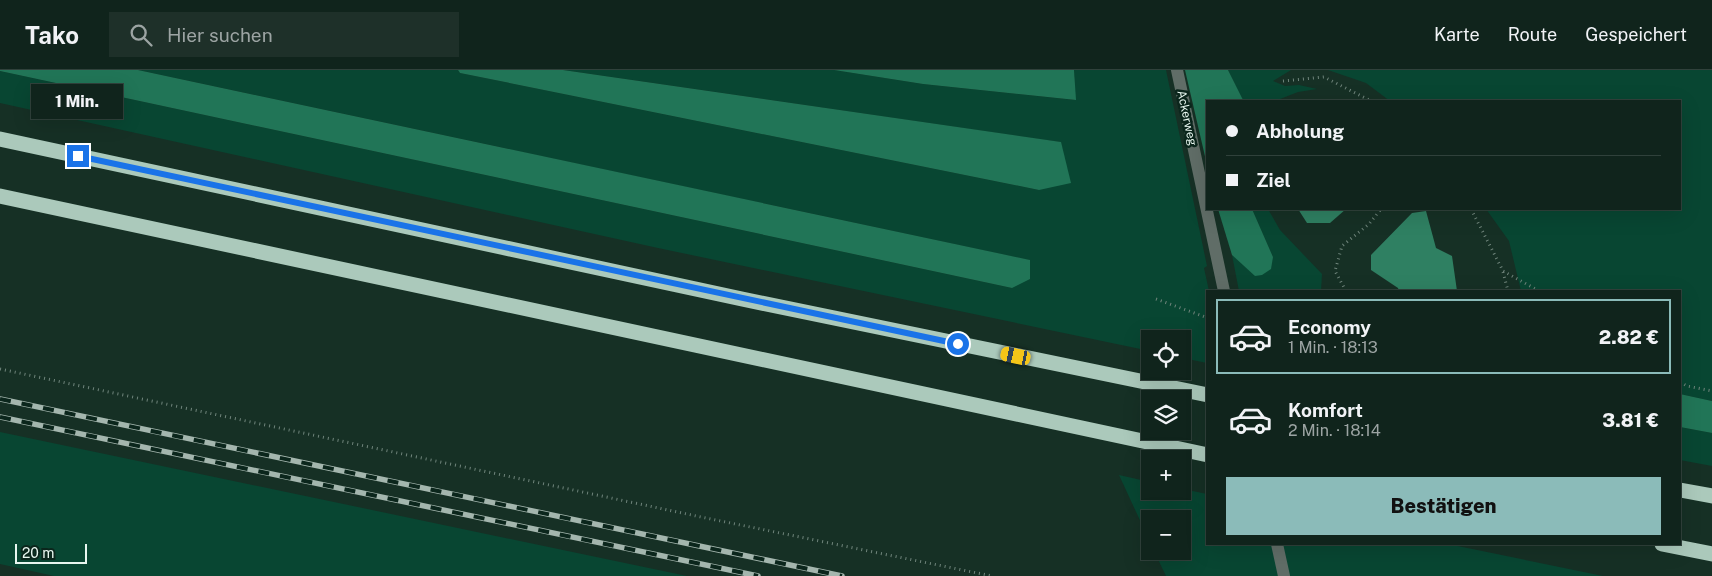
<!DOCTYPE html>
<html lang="de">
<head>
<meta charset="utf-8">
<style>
  :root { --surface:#10241c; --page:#1e3029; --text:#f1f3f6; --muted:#9ca4a3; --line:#30413b; --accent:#8bbbb9 }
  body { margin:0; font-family:"Public Sans",sans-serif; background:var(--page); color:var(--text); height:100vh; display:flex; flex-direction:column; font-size:19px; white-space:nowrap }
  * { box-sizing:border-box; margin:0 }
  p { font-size:16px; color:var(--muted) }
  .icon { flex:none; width:28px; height:28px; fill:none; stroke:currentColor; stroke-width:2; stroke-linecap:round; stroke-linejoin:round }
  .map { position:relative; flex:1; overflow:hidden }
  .details { position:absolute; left:1206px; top:220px; width:475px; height:255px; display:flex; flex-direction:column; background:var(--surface); border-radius:0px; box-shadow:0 5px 20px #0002,0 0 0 1px var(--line) }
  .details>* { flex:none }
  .banner { position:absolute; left:1206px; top:30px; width:475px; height:110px; border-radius:0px; box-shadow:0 5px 20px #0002,0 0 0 1px var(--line); display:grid; align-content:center; height:110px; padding:0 20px; background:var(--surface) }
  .buttons { position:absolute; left:1141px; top:260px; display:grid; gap:10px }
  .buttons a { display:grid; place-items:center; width:50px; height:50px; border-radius:0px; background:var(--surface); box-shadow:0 5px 20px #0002,0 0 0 1px var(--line); font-size:25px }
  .scale { position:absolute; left:15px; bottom:12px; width:72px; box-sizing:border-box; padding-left:5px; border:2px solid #e7f6ef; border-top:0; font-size:14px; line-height:18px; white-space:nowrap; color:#e7f6ef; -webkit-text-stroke:4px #0b261c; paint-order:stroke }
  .end { position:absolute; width:22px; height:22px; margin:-11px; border:6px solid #1a73e8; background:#fff; box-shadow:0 0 0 2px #fff }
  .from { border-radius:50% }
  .bubble { position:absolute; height:35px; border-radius:0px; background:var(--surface); box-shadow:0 5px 20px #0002,0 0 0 1px var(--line); font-size:16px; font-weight:800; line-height:35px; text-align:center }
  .car { position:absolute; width:15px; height:30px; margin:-15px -8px; border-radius:6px; box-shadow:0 0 4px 1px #0007; background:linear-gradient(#f5c518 24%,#345 0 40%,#f5c518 0 76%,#345 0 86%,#f5c518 0) }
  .banner b { display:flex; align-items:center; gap:18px; height:48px; font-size:19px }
  .banner b+b { border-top:1px solid var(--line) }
  .banner i { width:12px; height:12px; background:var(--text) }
  ul { padding:9px 0 0; list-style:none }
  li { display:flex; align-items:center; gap:15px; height:75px; margin:0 10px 8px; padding:0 10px; border:2px solid transparent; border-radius:0px }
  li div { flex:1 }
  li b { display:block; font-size:19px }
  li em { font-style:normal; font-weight:800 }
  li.on { border-color:var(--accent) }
  li>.icon { width:45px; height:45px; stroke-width:1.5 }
  .cta { display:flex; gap:10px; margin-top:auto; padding:10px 20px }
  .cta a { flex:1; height:58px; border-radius:0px; background:var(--accent); color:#111; font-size:20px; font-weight:800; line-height:58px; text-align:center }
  header { display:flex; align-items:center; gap:30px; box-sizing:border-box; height:70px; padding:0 25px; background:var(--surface); border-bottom:1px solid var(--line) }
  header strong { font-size:24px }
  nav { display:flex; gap:28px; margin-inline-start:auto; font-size:18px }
  .search { width:350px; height:45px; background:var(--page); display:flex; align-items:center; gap:12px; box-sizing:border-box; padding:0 18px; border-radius:0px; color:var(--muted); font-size:19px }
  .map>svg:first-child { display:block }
  .green { fill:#084632 }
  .forest { fill:#217557 }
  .water { fill:#2f8062 }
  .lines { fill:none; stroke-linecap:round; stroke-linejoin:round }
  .path { stroke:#70857c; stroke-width:3; stroke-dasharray:1 4; stroke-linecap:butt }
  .minor { stroke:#606d67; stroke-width:12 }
  .highway { stroke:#abc9bb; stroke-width:15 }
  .rail-casing { stroke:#a4b6ae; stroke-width:5.5 }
  .rail { stroke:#0b261c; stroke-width:4; stroke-dasharray:11; stroke-linecap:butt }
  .route { stroke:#1a73e8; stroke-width:6 }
  .labels { text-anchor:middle; stroke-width:5; stroke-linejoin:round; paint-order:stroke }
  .street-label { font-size:12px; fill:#e7f6ef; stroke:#0b261c }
</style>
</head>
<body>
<header>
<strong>Tako</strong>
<div class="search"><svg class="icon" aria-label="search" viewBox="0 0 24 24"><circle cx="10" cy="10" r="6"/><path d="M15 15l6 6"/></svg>Hier suchen</div>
<nav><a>Karte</a><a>Route</a><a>Gespeichert</a></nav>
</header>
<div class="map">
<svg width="1712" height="506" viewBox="0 0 1712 506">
  <rect width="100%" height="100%" fill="#163025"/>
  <g class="green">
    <path d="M 138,0 L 458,0 L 460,3 L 1039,120 L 1060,72 L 563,0 L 834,0 L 923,14 L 1075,30 L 1074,0 L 1166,0 L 1207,196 L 1204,198 L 1209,221 L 1208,221 L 1207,293 L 1183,288 L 1182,269 L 1150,269 L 1150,281 L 658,178 L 0,33 L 0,1 L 1012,218 L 1029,190 Z"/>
    <path d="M 1228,0 L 1291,0 L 1273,11 L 1285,16 L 1299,15 L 1317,19 L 1298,22 L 1275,31 L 1243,31 Z"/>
    <path d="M 1328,0 L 1712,0 L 1712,331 L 1680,324 L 1680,221 L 1521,221 L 1509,171 L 1486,139 L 1680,139 L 1680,31 L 1390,31 L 1366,13 Z"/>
    <path d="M 1252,139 L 1268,139 L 1280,160 L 1322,204 L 1321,221 L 1239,221 L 1232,185 L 1255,205 L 1273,187 Z"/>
    <path d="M 1680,357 L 1712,363 L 1712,396 L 1680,390 Z"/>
    <path d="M 0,362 L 687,506 L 54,506 L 0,494 Z"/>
    <path d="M 1119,405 L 1150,412 L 1150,421 L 1182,421 L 1183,419 L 1207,424 L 1208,474 L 1448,474 L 1603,506 L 1166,506 L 1154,481 L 1182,481 L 1182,449 L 1150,449 L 1150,472 Z"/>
  </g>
  <g class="forest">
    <path d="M 0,0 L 138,0 L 1030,190 L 1030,209 L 1012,218 L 0,1 Z"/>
    <path d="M 458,0 L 563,0 L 1061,72 L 1071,113 L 1039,120 L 460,3 Z"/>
    <path d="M 834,0 L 1074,0 L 1076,30 L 923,14 Z"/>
    <path d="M 1185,0 L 1228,0 L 1243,30 L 1243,31 L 1208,31 L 1207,95 Z"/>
    <path d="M 1218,139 L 1252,139 L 1273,187 L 1271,199 L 1262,205 L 1255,206 L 1232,185 Z"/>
    <path d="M 1680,324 L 1712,331 L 1712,363 L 1680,357 Z"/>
  </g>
  <g class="water">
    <path d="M 1298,139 L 1346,139 L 1330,153 L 1307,153 Z"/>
    <path d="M 1426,141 L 1436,178 L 1452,186 L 1457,221 L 1399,221 L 1398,218 L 1371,200 L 1371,185 L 1412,143 Z"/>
  </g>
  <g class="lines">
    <g class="path">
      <path d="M 1283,11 L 1324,7 L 1371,31"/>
      <path d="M 1471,139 L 1503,201 L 1539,221"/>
      <path d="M 1503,202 L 1508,221"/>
      <path d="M 1346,221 L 1335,201 L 1342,176 L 1369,154 L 1381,139"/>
      <path d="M 1156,229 L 1208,248"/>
      <path d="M 0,299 L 701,447 L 992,506"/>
      <path d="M 1680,312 L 1687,316 L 1712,321"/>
    </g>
    <g class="minor">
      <path d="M 1177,0 L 1224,221"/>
      <path d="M 1277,474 L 1284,506"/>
    </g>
    <g class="highway">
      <path d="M 0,69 L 742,229 L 1208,325"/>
      <path d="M 0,126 L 1208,385"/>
      <path d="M 1680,420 L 1712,426"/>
      <path d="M 1662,474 L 1712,484"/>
    </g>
    <defs>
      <g id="rail">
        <path d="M 0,329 L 842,506"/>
        <path d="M 0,347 L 758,506"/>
      </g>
    </defs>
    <use href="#rail" class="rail-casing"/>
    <use href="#rail" class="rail"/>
  </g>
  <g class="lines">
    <path class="route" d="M 78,86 L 958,274"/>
  </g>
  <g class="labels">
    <g class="street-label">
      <text transform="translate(1187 48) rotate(78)" y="4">Ackerweg</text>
    </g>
  </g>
</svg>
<div class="buttons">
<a><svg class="icon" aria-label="locate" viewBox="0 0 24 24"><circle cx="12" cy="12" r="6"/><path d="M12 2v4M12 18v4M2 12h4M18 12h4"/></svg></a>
<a><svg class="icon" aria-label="layers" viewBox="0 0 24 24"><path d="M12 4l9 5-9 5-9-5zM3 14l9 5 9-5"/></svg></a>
<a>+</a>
<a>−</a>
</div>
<div class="scale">20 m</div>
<i class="end from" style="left:958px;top:274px"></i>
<i class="end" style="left:78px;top:86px"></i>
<div class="bubble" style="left:31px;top:14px;width:92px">1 Min.</div>
<i class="car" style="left:1016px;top:286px;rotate:282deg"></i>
<div class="banner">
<b><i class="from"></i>Abholung</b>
<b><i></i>Ziel</b>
</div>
<section class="details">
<ul>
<li class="on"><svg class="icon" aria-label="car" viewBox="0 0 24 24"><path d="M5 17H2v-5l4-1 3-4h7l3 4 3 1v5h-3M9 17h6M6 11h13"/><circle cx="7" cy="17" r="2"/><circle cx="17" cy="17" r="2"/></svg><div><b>Economy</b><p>1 Min. · 18:13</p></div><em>2.82 €</em></li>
<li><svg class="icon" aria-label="car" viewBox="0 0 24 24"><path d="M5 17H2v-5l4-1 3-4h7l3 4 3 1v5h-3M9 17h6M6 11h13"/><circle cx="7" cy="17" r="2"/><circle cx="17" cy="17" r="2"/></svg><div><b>Komfort</b><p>2 Min. · 18:14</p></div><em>3.81 €</em></li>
</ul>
<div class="cta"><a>Bestätigen</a></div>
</section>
</div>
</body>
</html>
